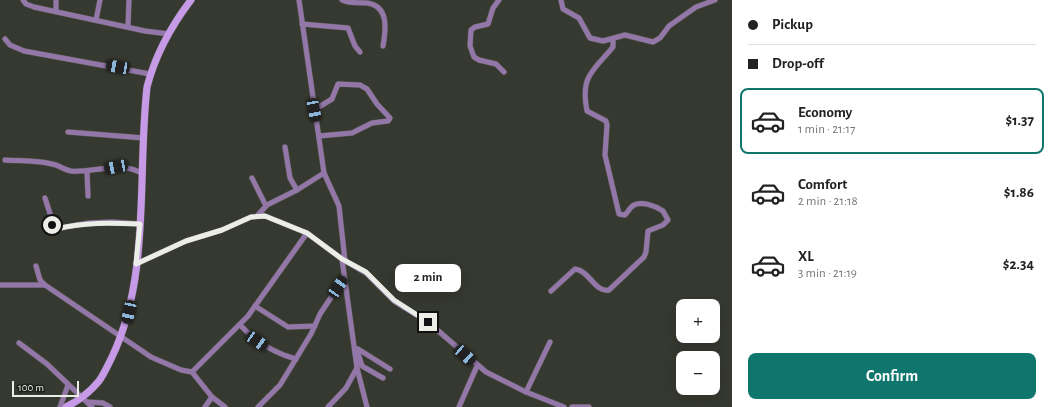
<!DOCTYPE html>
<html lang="en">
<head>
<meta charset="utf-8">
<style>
  :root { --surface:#fff; --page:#f6f6f6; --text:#222; --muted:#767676; --line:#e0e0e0; --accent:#0f766e }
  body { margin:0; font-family:"Alegreya Sans",sans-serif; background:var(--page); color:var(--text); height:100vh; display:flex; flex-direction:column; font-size:15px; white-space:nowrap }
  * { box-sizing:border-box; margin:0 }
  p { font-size:13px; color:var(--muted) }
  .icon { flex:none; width:22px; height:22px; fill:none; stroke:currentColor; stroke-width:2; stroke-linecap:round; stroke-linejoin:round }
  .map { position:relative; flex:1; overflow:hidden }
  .drawer { display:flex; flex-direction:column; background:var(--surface); width:320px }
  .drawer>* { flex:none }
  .guide { display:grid; align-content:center; height:88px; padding:0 16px; background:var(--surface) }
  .buttons { position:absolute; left:676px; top:299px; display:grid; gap:8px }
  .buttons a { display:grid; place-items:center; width:44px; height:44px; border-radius:8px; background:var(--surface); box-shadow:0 4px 16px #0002; font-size:20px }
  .scale { position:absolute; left:12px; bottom:10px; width:67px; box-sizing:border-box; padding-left:4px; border:2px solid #ebede7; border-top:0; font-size:11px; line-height:14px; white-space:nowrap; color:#ebede7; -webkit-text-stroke:3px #1e201b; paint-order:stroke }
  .end { position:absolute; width:18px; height:18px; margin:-9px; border:5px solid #ebede7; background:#111; box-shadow:0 0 0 2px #111 }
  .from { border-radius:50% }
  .bubble { position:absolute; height:28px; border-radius:8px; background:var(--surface); box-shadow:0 4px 16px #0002; font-size:13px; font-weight:600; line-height:28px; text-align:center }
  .car { position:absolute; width:12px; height:24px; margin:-12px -6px; border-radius:5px; box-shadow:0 0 3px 1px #0007; background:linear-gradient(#222 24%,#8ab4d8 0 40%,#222 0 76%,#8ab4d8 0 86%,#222 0) }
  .guide b { display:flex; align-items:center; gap:14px; height:38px; font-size:15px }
  .guide b+b { border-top:1px solid var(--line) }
  .guide i { width:10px; height:10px; background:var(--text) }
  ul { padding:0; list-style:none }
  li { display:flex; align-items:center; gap:12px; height:66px; margin:0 8px 6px; padding:0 8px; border:2px solid transparent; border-radius:8px }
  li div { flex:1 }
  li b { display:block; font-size:15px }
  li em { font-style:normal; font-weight:600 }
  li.on { border-color:var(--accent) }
  li>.icon { width:36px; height:36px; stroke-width:1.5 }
  .primary-button { display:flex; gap:8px; margin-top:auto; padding:8px 16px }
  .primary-button a { flex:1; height:46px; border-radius:8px; background:var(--accent); color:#fff; font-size:16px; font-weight:600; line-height:46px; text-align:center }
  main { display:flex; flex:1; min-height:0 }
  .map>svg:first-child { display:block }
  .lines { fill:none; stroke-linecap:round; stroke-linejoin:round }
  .minor-casing { stroke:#53564c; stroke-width:6 }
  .secondary-casing { stroke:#53564c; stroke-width:8 }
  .minor { stroke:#9377a8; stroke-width:5 }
  .secondary { stroke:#c79ae8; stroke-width:7 }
  .route { stroke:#ebede7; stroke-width:5 }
</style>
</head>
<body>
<main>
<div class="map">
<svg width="732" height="407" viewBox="0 0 732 407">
  <rect width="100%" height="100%" fill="#36392f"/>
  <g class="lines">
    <defs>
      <g id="minor">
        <path d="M 23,0 L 26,4 L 34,7 L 145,31 L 169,34"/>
        <path d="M 299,0 L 324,173 L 339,206 L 345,261"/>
        <path d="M 342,0 C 350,4 358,2 367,3 C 389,6 386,29 383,46"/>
        <path d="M 499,0 L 493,8 L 488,24 L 475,27 L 471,30 L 470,46 L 474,57 L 479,60 L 496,64 L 504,72"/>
        <path d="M 561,0 L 563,9 L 579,18 L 590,38 L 603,41 L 625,35 L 653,42 L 660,38 L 669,26 L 696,7 L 715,0"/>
        <path d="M 56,11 L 56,0"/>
        <path d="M 96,20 L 100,0"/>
        <path d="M 302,24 L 348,28 L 355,46 L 360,52"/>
        <path d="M 128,27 L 129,0"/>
        <path d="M 5,39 L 10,45 L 24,51 L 150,74"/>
        <path d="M 314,110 L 332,99 L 338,84 L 360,85 L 367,89 L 377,104 L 390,118 L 388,121 L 372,123 L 352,133 L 319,136"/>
        <path d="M 68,132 L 144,138"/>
        <path d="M 285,147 L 290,178 L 297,190"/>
        <path d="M 5,160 C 20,161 37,160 52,164 C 59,165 64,170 71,171 C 96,173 121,160 143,174"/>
        <path d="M 87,172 L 88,196"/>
        <path d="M 252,178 L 266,206"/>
        <path d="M 45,198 L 55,229 L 89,223 L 112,222 L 140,224"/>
        <path d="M 257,216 L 267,205 L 297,190 L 324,173"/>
        <path d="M 342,259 L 357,368 L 367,407"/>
        <path d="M 136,264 L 186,241 L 222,230 L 251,217 L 265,216 L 307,233 L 342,259 L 366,273 L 394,301 L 428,322 L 486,372 L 526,392 L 564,407"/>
        <path d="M 36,266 L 40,280 L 45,285"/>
        <path d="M 0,285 L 45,285 L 151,357 L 181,370 L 192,372 L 248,316 L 307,233"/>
        <path d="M 551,291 L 575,269 C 589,270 595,293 609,290 L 644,257 L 646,252 L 648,231 L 663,225 L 668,220 L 663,211 C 656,206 642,201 634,205 C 630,207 628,212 625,215 L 619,214 L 605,155 L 607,125 L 606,121 L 587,111 C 580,76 593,71 613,47 L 613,39"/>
        <path d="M 255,306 L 288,327 L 315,326"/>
        <path d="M 240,325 C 256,342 274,353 296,359"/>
        <path d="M 19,343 L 47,364 L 92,407"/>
        <path d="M 358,349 L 390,369"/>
        <path d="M 358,353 L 362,366 L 383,378"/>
        <path d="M 192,372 L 212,397 L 225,407"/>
        <path d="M 526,392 L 550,342"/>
        <path d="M 88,402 L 103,403 L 110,407"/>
        <path d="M 60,407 L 68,385"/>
        <path d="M 205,407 L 212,397"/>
        <path d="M 258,407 L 280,385 L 311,334 L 320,314 L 344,278"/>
        <path d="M 328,407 L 346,388 L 357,368"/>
        <path d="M 459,407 L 477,366"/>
        <path d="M 572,407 L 589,407"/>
      </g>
      <path id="secondary" d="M 66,407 C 78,401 90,392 99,381 C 104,374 108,365 112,357 C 151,275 137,175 147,87 C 155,56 172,25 191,0"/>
    </defs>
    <use href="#minor" class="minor-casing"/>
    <use href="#secondary" class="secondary-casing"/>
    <use href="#minor" class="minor"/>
    <use href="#secondary" class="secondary"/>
  </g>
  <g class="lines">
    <path class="route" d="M 52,225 L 56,229 C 85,222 111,223 140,224 L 136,264 L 186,241 L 222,230 L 251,217 L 265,216 L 307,233 L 342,259 L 366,272 L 394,300 L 428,322"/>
  </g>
</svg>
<div class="buttons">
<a>+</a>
<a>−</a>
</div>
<div class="scale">100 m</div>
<i class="end from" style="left:52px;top:225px"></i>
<i class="end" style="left:428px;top:322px"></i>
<div class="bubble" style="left:395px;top:264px;width:66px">2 min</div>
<i class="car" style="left:118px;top:67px;rotate:280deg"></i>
<i class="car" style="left:314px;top:110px;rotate:169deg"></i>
<i class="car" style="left:116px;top:167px;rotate:259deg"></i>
<i class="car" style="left:338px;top:287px;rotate:34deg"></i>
<i class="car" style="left:129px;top:312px;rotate:192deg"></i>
<i class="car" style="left:257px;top:341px;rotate:124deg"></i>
<i class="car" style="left:465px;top:355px;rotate:132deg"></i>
</div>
<section class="drawer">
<div class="guide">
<b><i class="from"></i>Pickup</b>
<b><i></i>Drop-off</b>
</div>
<ul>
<li class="on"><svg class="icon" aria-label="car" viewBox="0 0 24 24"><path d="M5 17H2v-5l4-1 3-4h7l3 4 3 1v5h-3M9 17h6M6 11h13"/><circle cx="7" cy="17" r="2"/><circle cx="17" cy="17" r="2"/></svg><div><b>Economy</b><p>1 min · 21:17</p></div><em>$1.37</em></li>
<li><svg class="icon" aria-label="car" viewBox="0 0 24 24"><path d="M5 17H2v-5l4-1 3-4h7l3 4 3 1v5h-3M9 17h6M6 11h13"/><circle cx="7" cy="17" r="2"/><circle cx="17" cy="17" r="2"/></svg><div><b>Comfort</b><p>2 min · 21:18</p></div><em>$1.86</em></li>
<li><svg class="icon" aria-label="car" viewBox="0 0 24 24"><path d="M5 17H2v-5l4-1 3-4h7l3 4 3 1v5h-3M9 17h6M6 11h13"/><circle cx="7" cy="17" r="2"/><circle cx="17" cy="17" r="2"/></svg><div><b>XL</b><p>3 min · 21:19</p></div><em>$2.34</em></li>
</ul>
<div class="primary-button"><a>Confirm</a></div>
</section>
</main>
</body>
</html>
